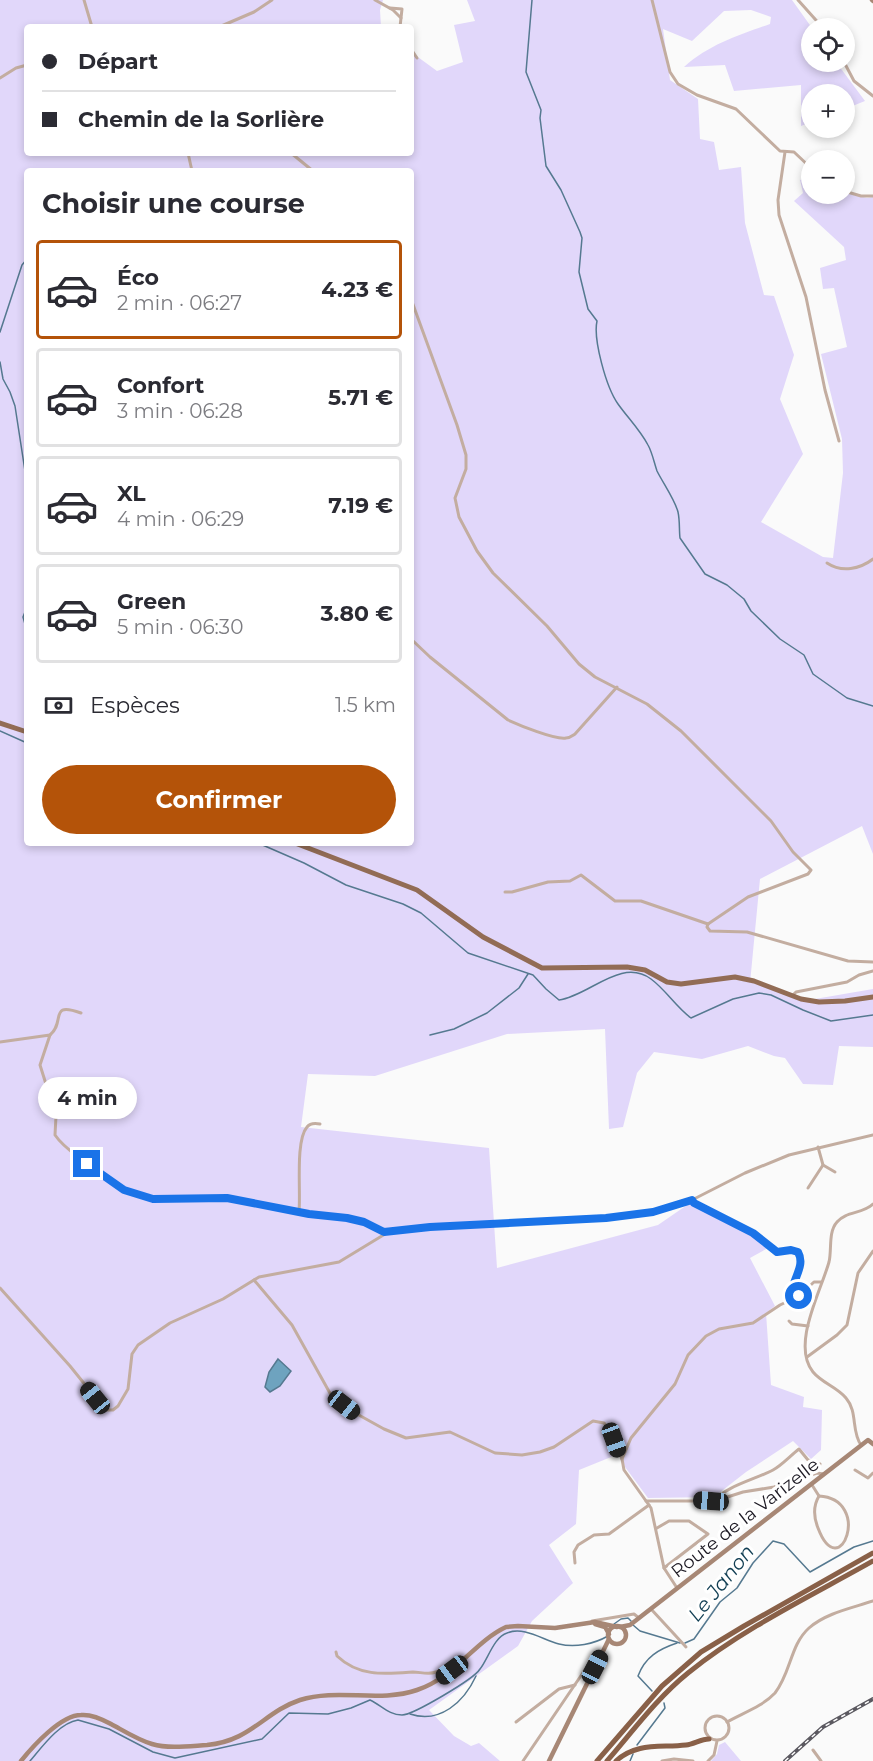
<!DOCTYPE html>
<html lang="fr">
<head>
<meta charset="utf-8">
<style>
  :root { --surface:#fff; --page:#f7f7f7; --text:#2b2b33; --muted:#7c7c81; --line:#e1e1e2; --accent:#b45309 }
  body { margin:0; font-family:Montserrat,sans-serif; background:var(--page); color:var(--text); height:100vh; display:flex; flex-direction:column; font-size:22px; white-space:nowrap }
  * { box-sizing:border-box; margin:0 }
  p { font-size:20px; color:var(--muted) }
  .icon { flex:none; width:33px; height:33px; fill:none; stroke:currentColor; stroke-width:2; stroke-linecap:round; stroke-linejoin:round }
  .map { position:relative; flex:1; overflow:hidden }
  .details { position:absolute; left:24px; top:168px; width:390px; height:678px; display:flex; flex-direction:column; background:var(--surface); border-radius:6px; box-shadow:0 3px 9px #0003 }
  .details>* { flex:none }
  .top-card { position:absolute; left:24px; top:24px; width:390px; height:132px; border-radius:6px; box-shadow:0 3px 9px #0003; display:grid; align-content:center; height:132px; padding:0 18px; background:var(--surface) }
  .fabs { position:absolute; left:801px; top:18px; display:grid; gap:12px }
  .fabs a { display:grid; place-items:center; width:54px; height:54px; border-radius:50%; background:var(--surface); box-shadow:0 3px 9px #0003; font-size:30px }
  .end { position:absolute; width:27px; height:27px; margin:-14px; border:8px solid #1a73e8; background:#fff; box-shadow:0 0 0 3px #fff }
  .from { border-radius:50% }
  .bubble { position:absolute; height:42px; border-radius:21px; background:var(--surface); box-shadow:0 3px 9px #0003; font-size:20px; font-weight:700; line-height:42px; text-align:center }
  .car { position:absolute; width:18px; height:36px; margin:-18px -9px; border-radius:8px; box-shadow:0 0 4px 2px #0007; background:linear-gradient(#222 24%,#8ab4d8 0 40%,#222 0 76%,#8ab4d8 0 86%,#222 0) }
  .top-card b { display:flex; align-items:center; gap:21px; height:57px; font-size:22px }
  .top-card b+b { border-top:2px solid var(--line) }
  .top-card i { width:15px; height:15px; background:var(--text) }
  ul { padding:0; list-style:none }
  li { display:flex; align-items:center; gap:18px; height:99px; margin:0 12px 9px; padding:0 6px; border:3px solid var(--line); border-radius:6px }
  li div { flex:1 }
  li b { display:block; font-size:22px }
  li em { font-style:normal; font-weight:700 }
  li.current { border-color:var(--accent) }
  li>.icon { width:54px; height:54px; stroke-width:1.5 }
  h2 { padding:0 18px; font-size:27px; line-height:72px }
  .pay { display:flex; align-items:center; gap:15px; height:66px; padding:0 18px; font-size:22px }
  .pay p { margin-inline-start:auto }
  .primary-button { display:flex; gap:12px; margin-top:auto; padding:12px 18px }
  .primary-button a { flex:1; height:69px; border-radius:36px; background:var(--accent); color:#fff; font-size:24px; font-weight:700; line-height:69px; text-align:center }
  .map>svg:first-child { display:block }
  .green { fill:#e1d7fa; fill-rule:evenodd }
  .water { fill:#6ea3bf; stroke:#557990; stroke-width:1.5 }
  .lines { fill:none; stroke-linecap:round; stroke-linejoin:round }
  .stream { stroke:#557990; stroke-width:1.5 }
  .minor { stroke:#c3ada0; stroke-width:3 }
  .secondary { stroke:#a78775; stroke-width:4.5 }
  .primary { stroke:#926c55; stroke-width:5 }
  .trunk { stroke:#896048; stroke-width:5 }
  .rail-casing { stroke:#5b5960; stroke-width:4 }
  .rail { stroke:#fff; stroke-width:1.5; stroke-dasharray:4.5; stroke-linecap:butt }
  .route { stroke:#1a73e8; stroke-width:8 }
  .labels { text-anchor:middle; stroke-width:6; stroke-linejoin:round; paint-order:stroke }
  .street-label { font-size:18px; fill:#1b1822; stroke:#fff }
  .water-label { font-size:20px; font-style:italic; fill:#113e53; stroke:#fff }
</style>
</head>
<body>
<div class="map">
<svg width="873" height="1761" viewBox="0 0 873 1761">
  <rect width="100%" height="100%" fill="#fafafa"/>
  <g class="green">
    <path d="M 0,0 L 383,0 L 380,10 L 381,27 L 27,27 L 27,153 L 411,153 L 411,52 L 437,71 L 463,62 L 454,25 L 475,21 L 467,0 L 792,0 L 812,28 L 812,62 L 836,62 L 865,101 L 845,109 L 844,94 L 812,94 L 811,122 L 801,126 L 801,85 L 734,91 L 725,65 L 684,67 C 710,44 739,35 770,24 L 771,17 L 751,10 L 724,11 L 692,41 L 663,29 L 670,80 L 698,99 L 700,139 L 714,142 L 719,170 L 741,167 L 745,223 L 764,295 L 774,296 L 794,355 L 780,399 L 803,454 L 761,522 L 823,557 L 833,558 L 843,473 L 842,439 L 821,354 L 847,347 L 834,288 L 823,289 L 820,268 L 846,260 L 844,247 L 794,201 L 803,193 L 800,180 L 811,177 L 812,194 L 845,192 L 867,198 L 873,197 L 873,854 L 862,826 L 760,879 L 750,983 L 759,983 L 809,1000 L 873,989 L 873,1047 L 839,1046 L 833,1085 L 803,1084 L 785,1058 L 774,1056 L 748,1046 L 702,1059 L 654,1052 L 637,1073 L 623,1127 L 609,1129 L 605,1029 L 507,1034 L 375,1076 L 308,1074 L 301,1127 L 489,1148 L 497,1268 L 658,1225 L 690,1203 L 753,1234 L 768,1248 L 750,1258 L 775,1306 L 766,1313 L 771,1385 L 804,1397 L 803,1407 L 822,1410 L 821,1450 L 811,1459 L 793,1441 L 746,1472 L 714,1497 L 648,1498 L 625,1467 L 621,1453 L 579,1470 L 576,1524 L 549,1545 L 573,1583 L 532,1621 L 518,1646 L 429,1710 L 454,1736 L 471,1746 L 479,1743 L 500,1761 L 0,1761 ZM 27,171 L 411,171 L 411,843 L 27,843 Z"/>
    <path d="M 725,1742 L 741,1761 L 711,1761 L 717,1754 L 719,1745 Z"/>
  </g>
  <path class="water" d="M 278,1359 L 291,1371 L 280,1386 L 270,1392 L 265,1387 L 269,1372 Z"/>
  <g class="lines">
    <g class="stream">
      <path d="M 532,0 L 526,72 L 541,110 L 540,118 L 546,166 L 561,190 L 580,232 L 582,238 L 579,272 L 588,309 L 597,321 C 593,339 606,387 618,404 C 628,418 640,430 648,445 C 652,452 654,462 657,471 C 663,483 675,500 678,512 C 680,521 679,530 680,538 L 705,574 L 727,585 L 744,599 L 751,611 L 780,639 L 804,655 L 813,674 L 847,698 L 873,706"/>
      <path d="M 0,332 L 22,265 L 27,259"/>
      <path d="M 0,362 L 3,379 L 10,392 L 15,406 L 25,471 L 27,498"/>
      <path d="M 27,607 L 23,617 L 27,631"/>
      <path d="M 0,731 L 27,743"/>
      <path d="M 258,843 L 304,863 L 346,885 L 403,904 L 421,913 L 468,953 L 533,975 L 546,989 L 559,1000 C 589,996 621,957 651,979 C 666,990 676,1007 691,1018 L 733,999 L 759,993 L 771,995 L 803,1010 L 831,1021 L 873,1015"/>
      <path d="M 430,1035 L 454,1029 L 487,1013 L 519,988 L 528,974"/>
      <path d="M 614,1624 L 621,1619 L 628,1618 L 631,1621"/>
      <path d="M 633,1625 L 640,1631 L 680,1643"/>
      <path d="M 685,1643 L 694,1639 L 720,1602 L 737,1588 L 753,1563 L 773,1541 L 784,1544 L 810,1572 L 854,1547 L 873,1541"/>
      <path d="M 652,1691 L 638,1676 C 645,1657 659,1649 677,1643"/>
      <path d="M 410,1714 C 440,1724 464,1702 476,1676"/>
      <path d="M 637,1745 L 665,1708 L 664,1703"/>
      <path d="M 30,1761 C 42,1747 59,1723 78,1720 L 109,1729 L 153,1752 L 175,1758 L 262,1739 L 289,1713 L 328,1714 L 351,1708 L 370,1700 C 381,1705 389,1715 402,1715 C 413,1715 474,1679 480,1669 C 488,1659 494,1637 507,1633 C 524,1626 543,1640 559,1644 C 575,1648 594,1644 608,1636"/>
      <path d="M 630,1761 L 633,1754"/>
    </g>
    <g class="minor">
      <path d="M 84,0 L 92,27"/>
      <path d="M 375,0 L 393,10 L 401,18 L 400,27"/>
      <path d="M 652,0 L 670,72 L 678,84 L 697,95 L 736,109 L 780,151 L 794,152 L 812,169"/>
      <path d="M 798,0 L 823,28"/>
      <path d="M 390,8 L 402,9 L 401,18"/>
      <path d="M 219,27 L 254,12 L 272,0"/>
      <path d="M 411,49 L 417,58"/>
      <path d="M 844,62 L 854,81 L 873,96"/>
      <path d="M 0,78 L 16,68 L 27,65"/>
      <path d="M 785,152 L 778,200 L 779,215 L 806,297 L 825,390 L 839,441"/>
      <path d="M 188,153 L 192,171"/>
      <path d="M 291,153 L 313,171"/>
      <path d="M 830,160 L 834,155"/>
      <path d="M 844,174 L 848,174 L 850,178"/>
      <path d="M 844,191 L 861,196 L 873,196"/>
      <path d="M 411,299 L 457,425 L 466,455 L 466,469 L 455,498 L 459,517 L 477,551 L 493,573 L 547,626 L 579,664 L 595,677 L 647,704 L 681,731 L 771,821 L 793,852 L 811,870 L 808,874 L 748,897 L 708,924"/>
      <path d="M 827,563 C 842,573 860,569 873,559"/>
      <path d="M 411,639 L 430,657 L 508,720 C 519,725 555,740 566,738 C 570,738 572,736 575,734 L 617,687"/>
      <path d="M 505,892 L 512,892 L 548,882 L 570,881 L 581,875 L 615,901 L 641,901 L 708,924"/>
      <path d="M 708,924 L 707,927 L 710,931 L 747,932 L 848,961 L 873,962"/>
      <path d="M 793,995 L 796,992 L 847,982 L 859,975 L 873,971"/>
      <path d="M 50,1035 C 66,1022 48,1001 81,1013"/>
      <path d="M 0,1042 L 50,1035 L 40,1065 L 56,1116 L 55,1135 C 63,1147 76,1155 86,1163 C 108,1181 132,1199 161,1199 C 183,1200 205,1195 227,1198 C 254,1202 282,1210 309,1214 C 333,1217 365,1215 384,1232"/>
      <path d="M 818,1147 L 823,1165 L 835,1172"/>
      <path d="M 808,1188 L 823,1165"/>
      <path d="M 692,1200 L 753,1233 L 777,1252 L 791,1250 L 798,1252 C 806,1269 788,1282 793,1299"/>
      <path d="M 299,1211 C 301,1192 295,1141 307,1127 C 310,1123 315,1123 320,1124"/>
      <path d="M 254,1280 L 292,1325 L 331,1395 L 357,1414 L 384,1429 L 406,1438 L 450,1432 L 495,1453 L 522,1455 L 540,1452 L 554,1447 L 593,1421 L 604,1423 L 610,1431 L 622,1459 L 624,1470 L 651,1508 L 664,1568 L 677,1588"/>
      <path d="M 0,1288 L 70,1366 L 103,1407 L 106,1410 L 113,1410 L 118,1406 L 128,1389 L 132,1354 L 138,1345 L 170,1323 L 223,1299 L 259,1277 L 339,1262 L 390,1231 L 589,1220 L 665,1209 L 692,1200 L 745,1173 L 789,1155 L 873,1135"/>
      <path d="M 789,1321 L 792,1324 L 808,1326"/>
      <path d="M 807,1357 L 837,1335 L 847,1325 L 858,1273 L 873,1251"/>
      <path d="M 861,1445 C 851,1431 858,1412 846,1398 C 837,1387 822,1383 813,1372 C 791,1345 821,1291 829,1262 C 832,1250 828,1232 837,1222 C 846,1211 863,1214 873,1204"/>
      <path d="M 622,1459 L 631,1438 L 675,1384 L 688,1355 L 706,1336 L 719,1329 L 753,1323 L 780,1305 L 799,1296 L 814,1282 L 821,1282"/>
      <path d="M 855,1470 L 868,1478 L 873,1473"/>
      <path d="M 812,1485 L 819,1496"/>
      <path d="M 819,1496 C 873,1499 840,1586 818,1528 C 814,1518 813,1506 819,1496 Z"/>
      <path d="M 646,1501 L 715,1501 L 743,1492 L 774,1487 L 817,1473 L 824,1474"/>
      <path d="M 715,1501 C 723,1487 759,1478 773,1470 C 782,1465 790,1456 799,1449 L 808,1460 L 820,1464 L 817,1472"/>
      <path d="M 657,1528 L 669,1521 L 689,1521 L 708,1534 L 664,1568"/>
      <path d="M 575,1563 L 574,1552 L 578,1545 L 594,1535 L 609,1534 L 649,1505"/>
      <path d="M 651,1609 L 686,1647"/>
      <path d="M 592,1621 L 634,1614 L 639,1618"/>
      <path d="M 336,1652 L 337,1656 C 359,1677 385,1674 413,1672 C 420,1672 429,1675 436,1672 C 446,1669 454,1657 464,1658"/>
      <circle cx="717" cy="1728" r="12"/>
      <path d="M 516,1722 L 559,1689 L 575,1685"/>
      <path d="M 727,1722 C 743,1713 763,1706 775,1693 C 791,1673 790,1645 809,1628 C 826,1613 852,1608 873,1601"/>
      <path d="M 813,1750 L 821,1761"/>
      <path d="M 523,1761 L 593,1658 L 597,1655 L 600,1655"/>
      <path d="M 662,1761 L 674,1759 L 693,1761"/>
      <path d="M 708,1761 L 714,1755 L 717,1741"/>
    </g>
    <g class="secondary">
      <path d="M 872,0 L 873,1"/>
      <path d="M 595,1624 L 605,1627 L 609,1634"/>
      <circle cx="617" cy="1635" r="9"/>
      <path d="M 620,1627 L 630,1625 L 639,1618 L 868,1440 L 873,1444"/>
      <path d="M 21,1761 C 33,1746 61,1715 81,1715 C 91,1714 102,1719 111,1724 C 124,1731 138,1740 152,1744 C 169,1749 190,1746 207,1745 C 251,1741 264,1712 300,1700 C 338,1688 379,1703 417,1690 C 454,1678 474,1642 506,1627 L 518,1626 L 555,1628 L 595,1622 L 617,1627"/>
      <path d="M 549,1761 L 609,1639"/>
    </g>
    <g class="primary">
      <path d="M 0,723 L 27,732"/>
      <path d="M 295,843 L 417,890 L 483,937 L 542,968 L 627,967 L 645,970 L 667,982 L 681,984 L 735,977 L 754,981 L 801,999 L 819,1002 L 845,1001 L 873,997"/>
    </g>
    <g class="trunk">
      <path d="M 597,1761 L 662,1686 L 701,1652 L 744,1626 L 873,1553"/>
      <path d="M 607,1761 C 633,1731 657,1698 688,1673 C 744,1628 811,1596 873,1561"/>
      <path d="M 616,1761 C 637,1742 660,1748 686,1745 C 694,1744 701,1739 709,1739"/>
    </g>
    <defs>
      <path id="rail" d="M 785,1761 L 823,1727 L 873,1699"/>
    </defs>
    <use href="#rail" class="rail-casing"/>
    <use href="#rail" class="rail"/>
  </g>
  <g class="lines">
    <path class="route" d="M 87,1164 L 124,1190 L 153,1199 L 227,1198 L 309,1214 L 347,1218 L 364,1222 L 384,1232 L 430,1227 L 606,1218 L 653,1212 L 692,1200 L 694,1203 L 753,1233 L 777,1252 L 791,1250 L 798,1252 C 807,1268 788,1282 793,1299 L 799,1296"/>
  </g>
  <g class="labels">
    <g class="street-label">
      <text transform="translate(745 1518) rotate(-38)" y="6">Route de la Varizelle</text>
    </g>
    <g class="water-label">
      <text transform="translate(721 1583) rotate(-51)" y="7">Le Janon</text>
    </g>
  </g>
</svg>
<div class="fabs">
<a><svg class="icon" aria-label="locate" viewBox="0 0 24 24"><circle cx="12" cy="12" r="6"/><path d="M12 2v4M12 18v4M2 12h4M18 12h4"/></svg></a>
<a>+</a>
<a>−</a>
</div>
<i class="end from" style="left:799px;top:1296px"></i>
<i class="end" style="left:87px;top:1164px"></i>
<div class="bubble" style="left:38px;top:1077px;width:99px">4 min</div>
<i class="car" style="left:95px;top:1398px;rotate:321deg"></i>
<i class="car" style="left:344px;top:1405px;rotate:128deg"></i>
<i class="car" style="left:614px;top:1440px;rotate:160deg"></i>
<i class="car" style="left:711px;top:1501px;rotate:274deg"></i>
<i class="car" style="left:595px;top:1667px;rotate:27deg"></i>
<i class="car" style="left:452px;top:1670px;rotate:233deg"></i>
<div class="top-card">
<b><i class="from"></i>Départ</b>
<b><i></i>Chemin de la Sorlière</b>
</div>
<section class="details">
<h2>Choisir une course</h2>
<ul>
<li class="current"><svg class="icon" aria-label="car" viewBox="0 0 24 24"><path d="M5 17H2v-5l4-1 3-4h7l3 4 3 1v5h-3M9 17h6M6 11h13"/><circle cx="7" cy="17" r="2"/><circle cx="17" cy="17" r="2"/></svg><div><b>Éco</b><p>2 min · 06:27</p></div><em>4.23 €</em></li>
<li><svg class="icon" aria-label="car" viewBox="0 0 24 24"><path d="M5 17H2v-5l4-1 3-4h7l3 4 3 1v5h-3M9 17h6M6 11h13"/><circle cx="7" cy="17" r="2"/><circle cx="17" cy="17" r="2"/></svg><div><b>Confort</b><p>3 min · 06:28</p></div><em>5.71 €</em></li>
<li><svg class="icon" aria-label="car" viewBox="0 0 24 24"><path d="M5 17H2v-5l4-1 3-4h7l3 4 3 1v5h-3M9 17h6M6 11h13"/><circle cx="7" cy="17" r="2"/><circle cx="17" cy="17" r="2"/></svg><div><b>XL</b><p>4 min · 06:29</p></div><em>7.19 €</em></li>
<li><svg class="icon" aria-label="car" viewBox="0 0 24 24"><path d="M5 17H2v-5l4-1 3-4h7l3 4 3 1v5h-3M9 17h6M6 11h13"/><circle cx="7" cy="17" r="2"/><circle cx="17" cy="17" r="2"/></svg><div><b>Green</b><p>5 min · 06:30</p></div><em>3.80 €</em></li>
</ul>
<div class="pay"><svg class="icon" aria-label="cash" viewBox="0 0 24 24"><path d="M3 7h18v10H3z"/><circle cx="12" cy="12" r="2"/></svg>Espèces<p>1.5 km</p></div>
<div class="primary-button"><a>Confirmer</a></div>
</section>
</div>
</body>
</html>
